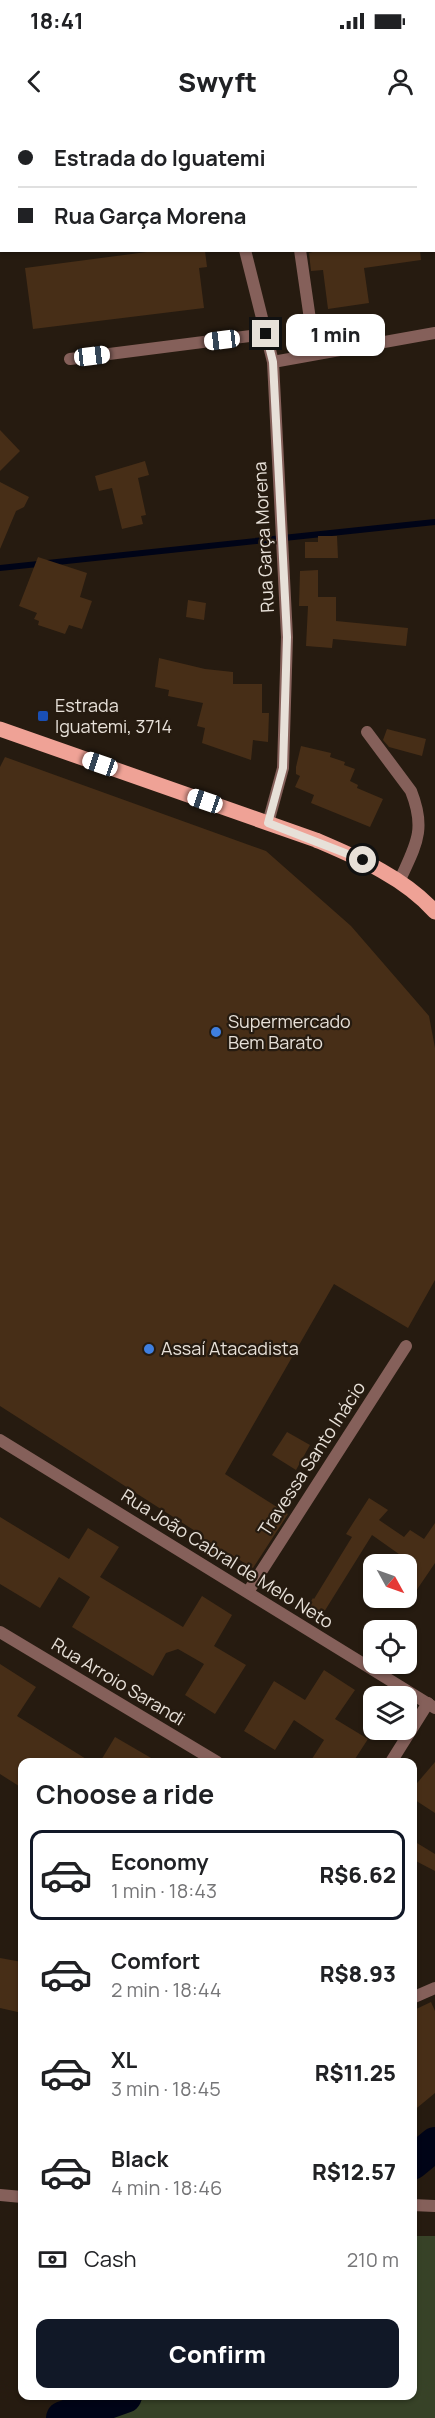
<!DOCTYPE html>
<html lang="en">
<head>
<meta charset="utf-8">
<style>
  :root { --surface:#fff; --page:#f6f6f6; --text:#202124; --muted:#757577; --line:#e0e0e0; --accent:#111827 }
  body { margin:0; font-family:Manrope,sans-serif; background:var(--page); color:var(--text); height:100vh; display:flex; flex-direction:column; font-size:22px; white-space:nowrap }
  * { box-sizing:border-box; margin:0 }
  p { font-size:20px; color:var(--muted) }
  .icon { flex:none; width:33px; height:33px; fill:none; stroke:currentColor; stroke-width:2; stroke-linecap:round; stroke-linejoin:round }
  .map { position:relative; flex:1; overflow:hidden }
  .side { position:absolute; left:18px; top:1638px; width:399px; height:642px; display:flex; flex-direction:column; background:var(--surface); border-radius:12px; box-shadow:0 2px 4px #0004 }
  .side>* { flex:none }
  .banner { position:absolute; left:0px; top:0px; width:435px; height:132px; box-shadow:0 2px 4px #0004; display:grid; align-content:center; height:132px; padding:0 18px; background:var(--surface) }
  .needle { width:39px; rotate:130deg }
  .buttons { position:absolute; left:363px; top:1434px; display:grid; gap:12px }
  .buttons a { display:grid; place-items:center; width:54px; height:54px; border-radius:12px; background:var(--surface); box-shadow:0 2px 4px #0004; font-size:30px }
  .end { position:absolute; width:27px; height:27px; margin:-14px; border:8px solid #e7e0d8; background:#111; box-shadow:0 0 0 3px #111 }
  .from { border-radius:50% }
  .bubble { position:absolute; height:42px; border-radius:12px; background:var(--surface); box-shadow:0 2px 4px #0004; font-size:20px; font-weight:800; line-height:42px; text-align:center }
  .car { position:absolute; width:18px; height:36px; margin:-18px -9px; border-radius:8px; box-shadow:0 0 4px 2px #0007; background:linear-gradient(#fff 24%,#345 0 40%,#fff 0 76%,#345 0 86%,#fff 0) }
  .banner b { display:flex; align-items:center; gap:21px; height:57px; font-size:22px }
  .banner b+b { border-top:2px solid var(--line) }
  .banner i { width:15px; height:15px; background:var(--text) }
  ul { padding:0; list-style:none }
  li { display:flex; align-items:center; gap:18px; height:90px; margin:0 12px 9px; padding:0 6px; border:3px solid transparent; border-radius:12px }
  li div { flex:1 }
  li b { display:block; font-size:22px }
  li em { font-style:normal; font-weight:800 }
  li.current { border-color:var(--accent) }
  li>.icon { width:54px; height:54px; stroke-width:1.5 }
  h2 { padding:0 18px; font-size:27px; line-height:72px }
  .pay { display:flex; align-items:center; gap:15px; height:66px; padding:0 18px; font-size:22px }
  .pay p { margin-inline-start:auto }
  .cta { display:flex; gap:12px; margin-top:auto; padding:12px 18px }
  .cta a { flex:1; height:69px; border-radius:12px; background:var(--accent); color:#fff; font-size:24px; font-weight:800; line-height:69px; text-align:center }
  .status { display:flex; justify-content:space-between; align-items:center; height:42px; padding:0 30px; background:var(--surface); direction:ltr }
  .status svg { height:16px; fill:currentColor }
  header { display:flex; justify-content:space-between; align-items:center; height:78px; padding:0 18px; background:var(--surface); font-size:27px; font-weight:800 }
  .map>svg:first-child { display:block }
  .green { fill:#374227 }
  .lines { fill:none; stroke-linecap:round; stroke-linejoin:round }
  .stream { stroke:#000417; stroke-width:6 }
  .river { stroke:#000417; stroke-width:34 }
  .building { fill:#472e17 }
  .minor { stroke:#85605a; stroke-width:12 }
  .tertiary { stroke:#85605a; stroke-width:12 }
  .primary { stroke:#efa296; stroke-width:15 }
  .route { stroke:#e7e0d8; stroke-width:8 }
  .transit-dot { fill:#1a4fb4; stroke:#261b10; stroke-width:2 }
  .shop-dot { fill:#3f7fe0; stroke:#261b10; stroke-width:2 }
  .labels { text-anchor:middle; stroke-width:4.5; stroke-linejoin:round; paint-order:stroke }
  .street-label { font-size:18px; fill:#e7e0d8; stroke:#261b10 }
  .poi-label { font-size:18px; fill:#e7e0d8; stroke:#261b10; text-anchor:start }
</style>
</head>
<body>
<div class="status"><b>18:41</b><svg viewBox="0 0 49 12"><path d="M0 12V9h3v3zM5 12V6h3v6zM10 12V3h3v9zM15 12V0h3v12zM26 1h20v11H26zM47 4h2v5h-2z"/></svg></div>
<header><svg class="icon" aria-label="back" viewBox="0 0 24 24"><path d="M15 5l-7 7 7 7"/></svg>Swyft<svg class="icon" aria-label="person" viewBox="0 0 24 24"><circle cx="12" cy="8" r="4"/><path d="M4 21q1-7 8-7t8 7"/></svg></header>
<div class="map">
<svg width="435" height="2298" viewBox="0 0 435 2298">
  <rect width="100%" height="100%" fill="#261b10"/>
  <path class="green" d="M 413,2116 L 435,2116 L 435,2298 L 101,2298 L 151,2276 L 412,2276 Z"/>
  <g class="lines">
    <path class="stream" d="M 0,448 L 435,402"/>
    <g class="river">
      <path d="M 412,2043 L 435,2024"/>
      <path d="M 63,2298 L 125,2276"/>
    </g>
  </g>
  <g class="building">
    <path d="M 162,130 L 205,131 L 207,147 L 199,148 L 204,188 L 33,209 L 25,148 Z"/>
    <path d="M 320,130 L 420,130 L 421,140 L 364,148 L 369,183 L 328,189 L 323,150 L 311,151 L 309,133 Z"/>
    <path d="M 0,310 L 20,331 L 0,351 Z"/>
    <path d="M 145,341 L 149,355 L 138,358 L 146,395 L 141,396 L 143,404 L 122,409 L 112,368 L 99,371 L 95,356 Z"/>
    <path d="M 0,362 L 29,377 L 24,387 L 16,391 L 0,429 Z"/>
    <path d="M 318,416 L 337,416 L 338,438 L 305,438 L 305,422 L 318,422 Z"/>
    <path d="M 38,437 L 87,453 L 80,477 L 92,481 L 82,509 L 69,505 L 65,514 L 38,505 L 39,501 L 34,499 L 37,493 L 19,486 Z"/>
    <path d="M 318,450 L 318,477 L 336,477 L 336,501 L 408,508 L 406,526 L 333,519 L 332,528 L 306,526 L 308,486 L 299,486 L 300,451 Z"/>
    <path d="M 188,480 L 206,483 L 204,500 L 186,497 Z"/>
    <path d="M 159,538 L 205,549 L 233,552 L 233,564 L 262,564 L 262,593 L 269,593 L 268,622 L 253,620 L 251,640 L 202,623 L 205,608 L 197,606 L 203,583 L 168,576 L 169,570 L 155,567 Z"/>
    <path d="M 387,609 L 426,619 L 422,636 L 389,627 L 383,620 Z"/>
    <path d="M 301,626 L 331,633 L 330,637 L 345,642 L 344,645 L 355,649 L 350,661 L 358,665 L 357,668 L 383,679 L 370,707 L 311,683 L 314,675 L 295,667 L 300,656 L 296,654 L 296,647 Z"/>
    <path d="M 5,637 L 266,731 L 351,806 L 429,896 L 435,928 L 435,1160 L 408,1208 L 334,1164 L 225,1354 L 288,1394 L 253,1448 L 223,1430 L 219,1437 L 198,1424 L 203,1416 L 0,1286 L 0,647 Z"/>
    <path d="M 287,1312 L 310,1325 L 296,1350 L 272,1335 Z"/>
    <path d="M 369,1378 L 388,1390 L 379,1400 L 404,1417 L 410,1410 L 424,1419 L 435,1403 L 435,1443 L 416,1471 L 406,1464 L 406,1439 L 372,1415 L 319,1500 L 305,1491 L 313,1478 L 314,1479 L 352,1417 L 346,1414 Z"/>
    <path d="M 0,1397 L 69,1439 L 88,1408 L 119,1427 L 100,1457 L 183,1507 L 202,1476 L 232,1495 L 214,1526 L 246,1545 L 215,1594 L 185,1575 L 204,1544 L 178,1529 L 166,1533 L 153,1556 L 72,1507 L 90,1477 L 59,1457 L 40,1488 L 0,1464 Z"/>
    <path d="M 0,1544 L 36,1567 L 17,1596 L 91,1642 L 22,1642 L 22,1668 L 0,1654 Z"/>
    <path d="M 324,1550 L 355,1570 L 335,1599 L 368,1619 L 353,1642 L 310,1642 L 324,1620 L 294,1600 L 275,1630 L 244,1611 L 274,1561 L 305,1580 Z"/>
    <path d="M 115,1617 L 158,1642 L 100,1642 Z"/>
    <path d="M 435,1642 L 435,1693 L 412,1678 L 412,1669 Z"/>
    <path d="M 412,1720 L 435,1734 L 435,1751 L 412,1739 Z"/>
    <path d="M 0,1838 L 22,1842 L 22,1893 L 0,1888 Z"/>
    <path d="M 431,1882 L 435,1891 L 435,1973 L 412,1992 L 412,1891 Z"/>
  </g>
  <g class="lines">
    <g class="minor">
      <path d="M 125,0 L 126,2"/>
      <path d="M 213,0 L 213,2"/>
      <path d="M 0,110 L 2,110"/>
      <path d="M 245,130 L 273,242 L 287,517 L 283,648 L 268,703"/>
      <path d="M 300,130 L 315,234"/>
      <path d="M 70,239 L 266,214"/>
      <path d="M 273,242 L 435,213"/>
      <path d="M 367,612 L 411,671 C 427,711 415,726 399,762"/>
      <path d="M 0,1320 L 435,1588"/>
      <path d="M 248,1472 L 406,1226"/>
      <path d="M 0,1512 L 217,1642"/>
      <path d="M 391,1642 L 428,1583"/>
      <path d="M 412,1878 L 435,1868"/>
    </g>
    <g class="tertiary">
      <path d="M 0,2075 L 22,2077"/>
      <path d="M 412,2085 L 435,2086"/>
    </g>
    <path class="primary" d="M 0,609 L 316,720 C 358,738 404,757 435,792"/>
  </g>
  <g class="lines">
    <path class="route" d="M 266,214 L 273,242 L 287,517 L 283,648 L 268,703 L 363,740"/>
  </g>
  <rect class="transit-dot" x="37" y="590" width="12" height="12" rx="3"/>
  <g class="shop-dot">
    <circle cx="216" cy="912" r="6"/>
    <circle cx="149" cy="1229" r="6"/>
  </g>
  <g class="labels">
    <g class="street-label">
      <text transform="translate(264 417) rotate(-93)" y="6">Rua Garça Morena</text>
      <text transform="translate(312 1339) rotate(-57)" y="6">Travessa Santo Inácio</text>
      <text transform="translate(227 1439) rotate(32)" y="6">Rua João Cabral de Melo Neto</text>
      <text transform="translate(118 1562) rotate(31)" y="6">Rua Arroio Sarandi</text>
    </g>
    <g class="poi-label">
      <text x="55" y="592">Estrada<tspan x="55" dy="21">Iguatemi, 3714</tspan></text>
      <text x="228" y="908">Supermercado<tspan x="228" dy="21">Bem Barato</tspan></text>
      <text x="161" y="1235">Assaí Atacadista</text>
    </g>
  </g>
</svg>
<div class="buttons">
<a><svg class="needle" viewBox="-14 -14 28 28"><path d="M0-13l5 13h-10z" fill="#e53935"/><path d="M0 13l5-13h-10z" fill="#757577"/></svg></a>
<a><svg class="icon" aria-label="locate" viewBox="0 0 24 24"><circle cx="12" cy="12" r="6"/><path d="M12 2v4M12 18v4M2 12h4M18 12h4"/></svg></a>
<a><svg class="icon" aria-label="layers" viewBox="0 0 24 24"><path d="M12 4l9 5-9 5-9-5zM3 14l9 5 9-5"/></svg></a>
</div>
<i class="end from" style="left:363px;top:740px"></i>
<i class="end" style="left:266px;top:214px"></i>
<div class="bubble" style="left:286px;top:194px;width:99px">1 min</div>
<i class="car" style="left:222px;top:220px;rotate:263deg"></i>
<i class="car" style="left:92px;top:236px;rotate:83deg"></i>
<i class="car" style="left:100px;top:644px;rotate:289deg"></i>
<i class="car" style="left:205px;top:681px;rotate:289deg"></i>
<div class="banner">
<b><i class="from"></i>Estrada do Iguatemi</b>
<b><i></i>Rua Garça Morena</b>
</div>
<section class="side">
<h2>Choose a ride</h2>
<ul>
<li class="current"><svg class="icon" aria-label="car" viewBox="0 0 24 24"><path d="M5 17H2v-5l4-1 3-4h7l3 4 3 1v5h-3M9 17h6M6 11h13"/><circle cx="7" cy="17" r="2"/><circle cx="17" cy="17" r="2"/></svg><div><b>Economy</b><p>1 min · 18:43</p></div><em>R$6.62</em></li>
<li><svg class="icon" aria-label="car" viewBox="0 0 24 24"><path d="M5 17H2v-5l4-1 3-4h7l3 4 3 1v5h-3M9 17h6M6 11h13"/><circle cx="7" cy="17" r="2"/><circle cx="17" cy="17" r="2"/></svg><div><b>Comfort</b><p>2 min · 18:44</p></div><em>R$8.93</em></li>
<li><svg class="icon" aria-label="car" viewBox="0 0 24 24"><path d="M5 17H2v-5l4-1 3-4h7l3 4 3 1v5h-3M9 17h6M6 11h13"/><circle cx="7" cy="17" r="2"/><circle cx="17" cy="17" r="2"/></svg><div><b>XL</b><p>3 min · 18:45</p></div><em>R$11.25</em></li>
<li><svg class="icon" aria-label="car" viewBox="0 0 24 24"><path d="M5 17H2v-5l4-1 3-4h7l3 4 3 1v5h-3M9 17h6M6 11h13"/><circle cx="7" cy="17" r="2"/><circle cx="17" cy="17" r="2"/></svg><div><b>Black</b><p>4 min · 18:46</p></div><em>R$12.57</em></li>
</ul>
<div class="pay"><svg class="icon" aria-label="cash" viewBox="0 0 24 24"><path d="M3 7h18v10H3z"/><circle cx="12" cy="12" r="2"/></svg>Cash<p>210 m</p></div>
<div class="cta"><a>Confirm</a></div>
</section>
</div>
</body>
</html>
